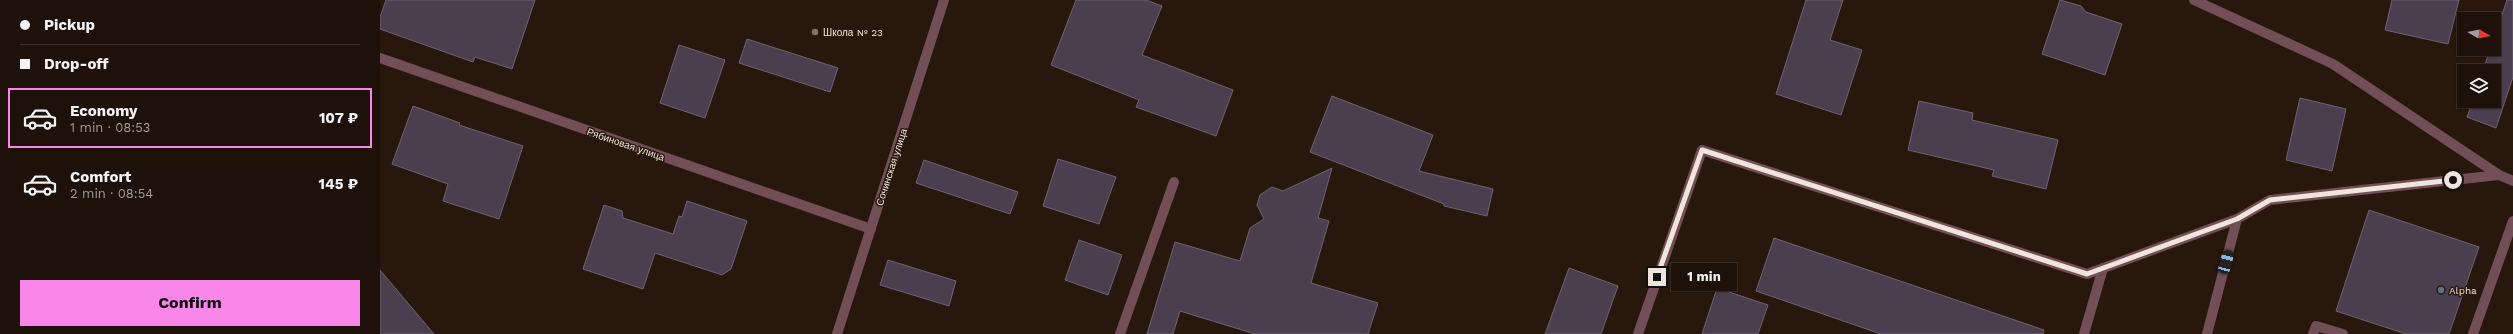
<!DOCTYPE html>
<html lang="en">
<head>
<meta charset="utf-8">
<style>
  :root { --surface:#1d1109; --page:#251a12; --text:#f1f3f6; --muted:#a09d9c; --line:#3b312a; --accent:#f987e9 }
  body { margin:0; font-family:"Work Sans",sans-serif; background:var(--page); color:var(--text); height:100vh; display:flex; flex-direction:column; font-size:15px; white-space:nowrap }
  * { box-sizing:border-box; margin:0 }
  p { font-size:13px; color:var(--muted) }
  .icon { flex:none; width:22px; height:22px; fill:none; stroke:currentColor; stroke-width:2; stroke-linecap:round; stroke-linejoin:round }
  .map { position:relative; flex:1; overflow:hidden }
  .drawer { display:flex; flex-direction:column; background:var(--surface); width:380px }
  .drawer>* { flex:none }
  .hud { display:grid; align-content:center; height:88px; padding:0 20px; background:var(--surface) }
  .needle { width:26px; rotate:99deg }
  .buttons { position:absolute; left:2077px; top:12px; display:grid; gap:8px }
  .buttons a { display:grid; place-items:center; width:44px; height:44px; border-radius:0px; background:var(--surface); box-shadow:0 1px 3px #0004,0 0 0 1px var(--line); font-size:20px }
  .end { position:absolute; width:18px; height:18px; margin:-9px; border:5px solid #f0e5dd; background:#111; box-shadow:0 0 0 2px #111 }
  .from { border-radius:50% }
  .bubble { position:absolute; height:28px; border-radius:0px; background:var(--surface); box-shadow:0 1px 3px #0004,0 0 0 1px var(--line); font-size:13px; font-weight:700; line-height:28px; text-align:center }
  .car { position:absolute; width:12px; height:24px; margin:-12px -6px; border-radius:5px; box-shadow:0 0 3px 1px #0007; background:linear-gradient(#222 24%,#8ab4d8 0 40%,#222 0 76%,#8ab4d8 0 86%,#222 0) }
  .hud b { display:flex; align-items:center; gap:14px; height:38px; font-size:15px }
  .hud b+b { border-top:1px solid var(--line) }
  .hud i { width:10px; height:10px; background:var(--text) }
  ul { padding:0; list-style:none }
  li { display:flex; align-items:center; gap:12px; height:60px; margin:0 8px 6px; padding:0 12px; border:2px solid transparent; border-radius:0px }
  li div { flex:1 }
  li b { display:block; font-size:15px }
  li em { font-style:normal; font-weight:700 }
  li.active { border-color:var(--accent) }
  li>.icon { width:36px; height:36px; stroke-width:1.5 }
  .primary-button { display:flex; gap:8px; margin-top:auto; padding:8px 20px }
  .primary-button a { flex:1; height:46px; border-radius:0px; background:var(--accent); color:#111; font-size:16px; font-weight:700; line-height:46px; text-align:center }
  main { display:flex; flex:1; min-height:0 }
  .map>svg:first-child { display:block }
  .building { fill:#4b3e4e; stroke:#706273 }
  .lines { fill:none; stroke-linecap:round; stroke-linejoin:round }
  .minor { stroke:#724f56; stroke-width:10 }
  .route { stroke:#f0e5dd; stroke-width:5 }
  .education-dot { fill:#8d6e63; stroke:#27170c; stroke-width:1.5 }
  .service-dot { fill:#5c6f8a; stroke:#27170c; stroke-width:1.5 }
  .labels { text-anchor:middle; stroke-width:3; stroke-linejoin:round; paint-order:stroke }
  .poi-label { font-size:10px; fill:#f0e5dd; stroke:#27170c; text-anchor:start }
  .street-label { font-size:10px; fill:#f0e5dd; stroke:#27170c }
</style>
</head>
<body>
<main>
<section class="drawer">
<div class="hud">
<b><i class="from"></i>Pickup</b>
<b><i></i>Drop-off</b>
</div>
<ul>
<li class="active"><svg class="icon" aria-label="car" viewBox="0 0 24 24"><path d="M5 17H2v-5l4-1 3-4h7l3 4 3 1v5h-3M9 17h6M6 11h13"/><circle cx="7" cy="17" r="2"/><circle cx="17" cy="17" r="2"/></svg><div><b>Economy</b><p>1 min · 08:53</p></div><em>107 ₽</em></li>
<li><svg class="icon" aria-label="car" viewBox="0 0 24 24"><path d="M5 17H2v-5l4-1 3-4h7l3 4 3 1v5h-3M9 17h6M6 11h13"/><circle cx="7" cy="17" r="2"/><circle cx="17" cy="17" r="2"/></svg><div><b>Comfort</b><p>2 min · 08:54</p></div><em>145 ₽</em></li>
</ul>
<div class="primary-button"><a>Confirm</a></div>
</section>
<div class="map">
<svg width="2133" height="334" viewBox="0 0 2133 334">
  <rect width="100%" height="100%" fill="#27170c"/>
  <g class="building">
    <path d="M 6,0 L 155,0 L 132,69 L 95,57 L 93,62 L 0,29 L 0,17 Z"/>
    <path d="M 696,0 L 766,0 L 782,6 L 762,55 L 853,90 L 836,136 L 756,107 L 759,100 L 671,65 Z"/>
    <path d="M 1426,0 L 1463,0 L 1450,40 L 1482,50 L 1461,115 L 1396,94 Z"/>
    <path d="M 1680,0 L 1701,6 L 1706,12 L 1742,24 L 1725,75 L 1662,54 Z"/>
    <path d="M 2012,0 L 2079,0 L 2068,44 L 2005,30 Z"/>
    <path d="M 2127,0 L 2133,0 L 2133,77 L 2116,128 L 2087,117 L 2093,101 L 2114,101 L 2114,71 L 2103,71 L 2110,49 L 2114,49 L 2114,38 Z"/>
    <path d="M 367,39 L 458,68 L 450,92 L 359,63 Z"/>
    <path d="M 299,45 L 345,60 L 325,118 L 280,103 Z"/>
    <path d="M 952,96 L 1053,135 L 1039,171 L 1113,189 L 1107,216 L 1064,206 L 1064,204 L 930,152 Z"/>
    <path d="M 1920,98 L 1966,109 L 1952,171 L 1906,160 Z"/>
    <path d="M 1539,101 L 1593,113 L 1592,120 L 1678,140 L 1666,189 L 1612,176 L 1614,170 L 1528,150 Z"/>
    <path d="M 33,106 L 80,123 L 79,125 L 143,146 L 119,219 L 63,201 L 68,184 L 12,164 Z"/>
    <path d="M 678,159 L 736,177 L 719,224 L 663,206 Z"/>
    <path d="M 544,160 L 638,192 L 630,214 L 536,183 Z"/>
    <path d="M 952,168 L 938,218 L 949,221 L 931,283 L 998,303 L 988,334 L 875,334 L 800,311 L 793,334 L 767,334 L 795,242 L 860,261 L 870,228 L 884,219 L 877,205 L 880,195 L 892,187 L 903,191 Z"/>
    <path d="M 307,201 L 367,221 L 351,269 L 342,275 L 275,253 L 263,289 L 203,269 L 224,205 L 242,211 L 243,218 L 293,234 L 299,216 L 302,217 Z"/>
    <path d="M 1989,210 L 2099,247 L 2069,334 L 2026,334 L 1956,311 Z"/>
    <path d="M 1394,238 L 1664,330 L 1663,334 L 1501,334 L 1376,291 Z"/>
    <path d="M 699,240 L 742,255 L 728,295 L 685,280 Z"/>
    <path d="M 508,260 L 576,281 L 569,306 L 500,285 Z"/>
    <path d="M 1189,268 L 1238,286 L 1221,334 L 1165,334 Z"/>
    <path d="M 0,270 L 54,334 L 0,334 Z"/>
    <path d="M 1337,288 L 1388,305 L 1378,334 L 1322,334 Z"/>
  </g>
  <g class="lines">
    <g class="minor">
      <path d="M 1814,0 L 1953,64 L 2119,175 L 2133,181"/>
      <path d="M 0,58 L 491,229"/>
      <path d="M 457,334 L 564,0"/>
      <path d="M 740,334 L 794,182"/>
      <path d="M 1258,334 L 1322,150 L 1707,274 L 1857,219 L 1890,200 L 2119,175"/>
      <path d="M 1704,334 L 1723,268"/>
      <path d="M 1827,334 L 1857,219"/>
      <path d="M 1933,334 L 1936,326 L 1963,334"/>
      <path d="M 2093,334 L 2133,221"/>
    </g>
  </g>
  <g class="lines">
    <path class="route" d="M 1277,277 L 1322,150 L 1707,274 L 1857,219 L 1890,200 L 2073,180"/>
  </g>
  <circle class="education-dot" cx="435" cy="32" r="4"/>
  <circle class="service-dot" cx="2061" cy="290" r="4"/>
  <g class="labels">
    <g class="poi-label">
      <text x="443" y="36">Школа № 23</text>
      <text x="2069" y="294">Alpha</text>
    </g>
    <g class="street-label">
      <text transform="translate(246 144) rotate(19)" y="4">Рябиновая улица</text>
      <text transform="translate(511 167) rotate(-72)" y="4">Сочинская улица</text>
    </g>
  </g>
</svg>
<div class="buttons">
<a><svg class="needle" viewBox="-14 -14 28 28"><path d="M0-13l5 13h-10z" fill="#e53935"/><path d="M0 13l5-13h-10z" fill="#a09d9c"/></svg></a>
<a><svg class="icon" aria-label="layers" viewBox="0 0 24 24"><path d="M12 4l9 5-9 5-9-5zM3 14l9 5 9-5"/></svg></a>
</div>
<i class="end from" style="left:2073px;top:180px"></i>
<i class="end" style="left:1277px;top:277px"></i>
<div class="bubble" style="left:1291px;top:263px;width:66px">1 min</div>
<i class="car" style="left:1846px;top:262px;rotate:15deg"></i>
</div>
</main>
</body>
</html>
